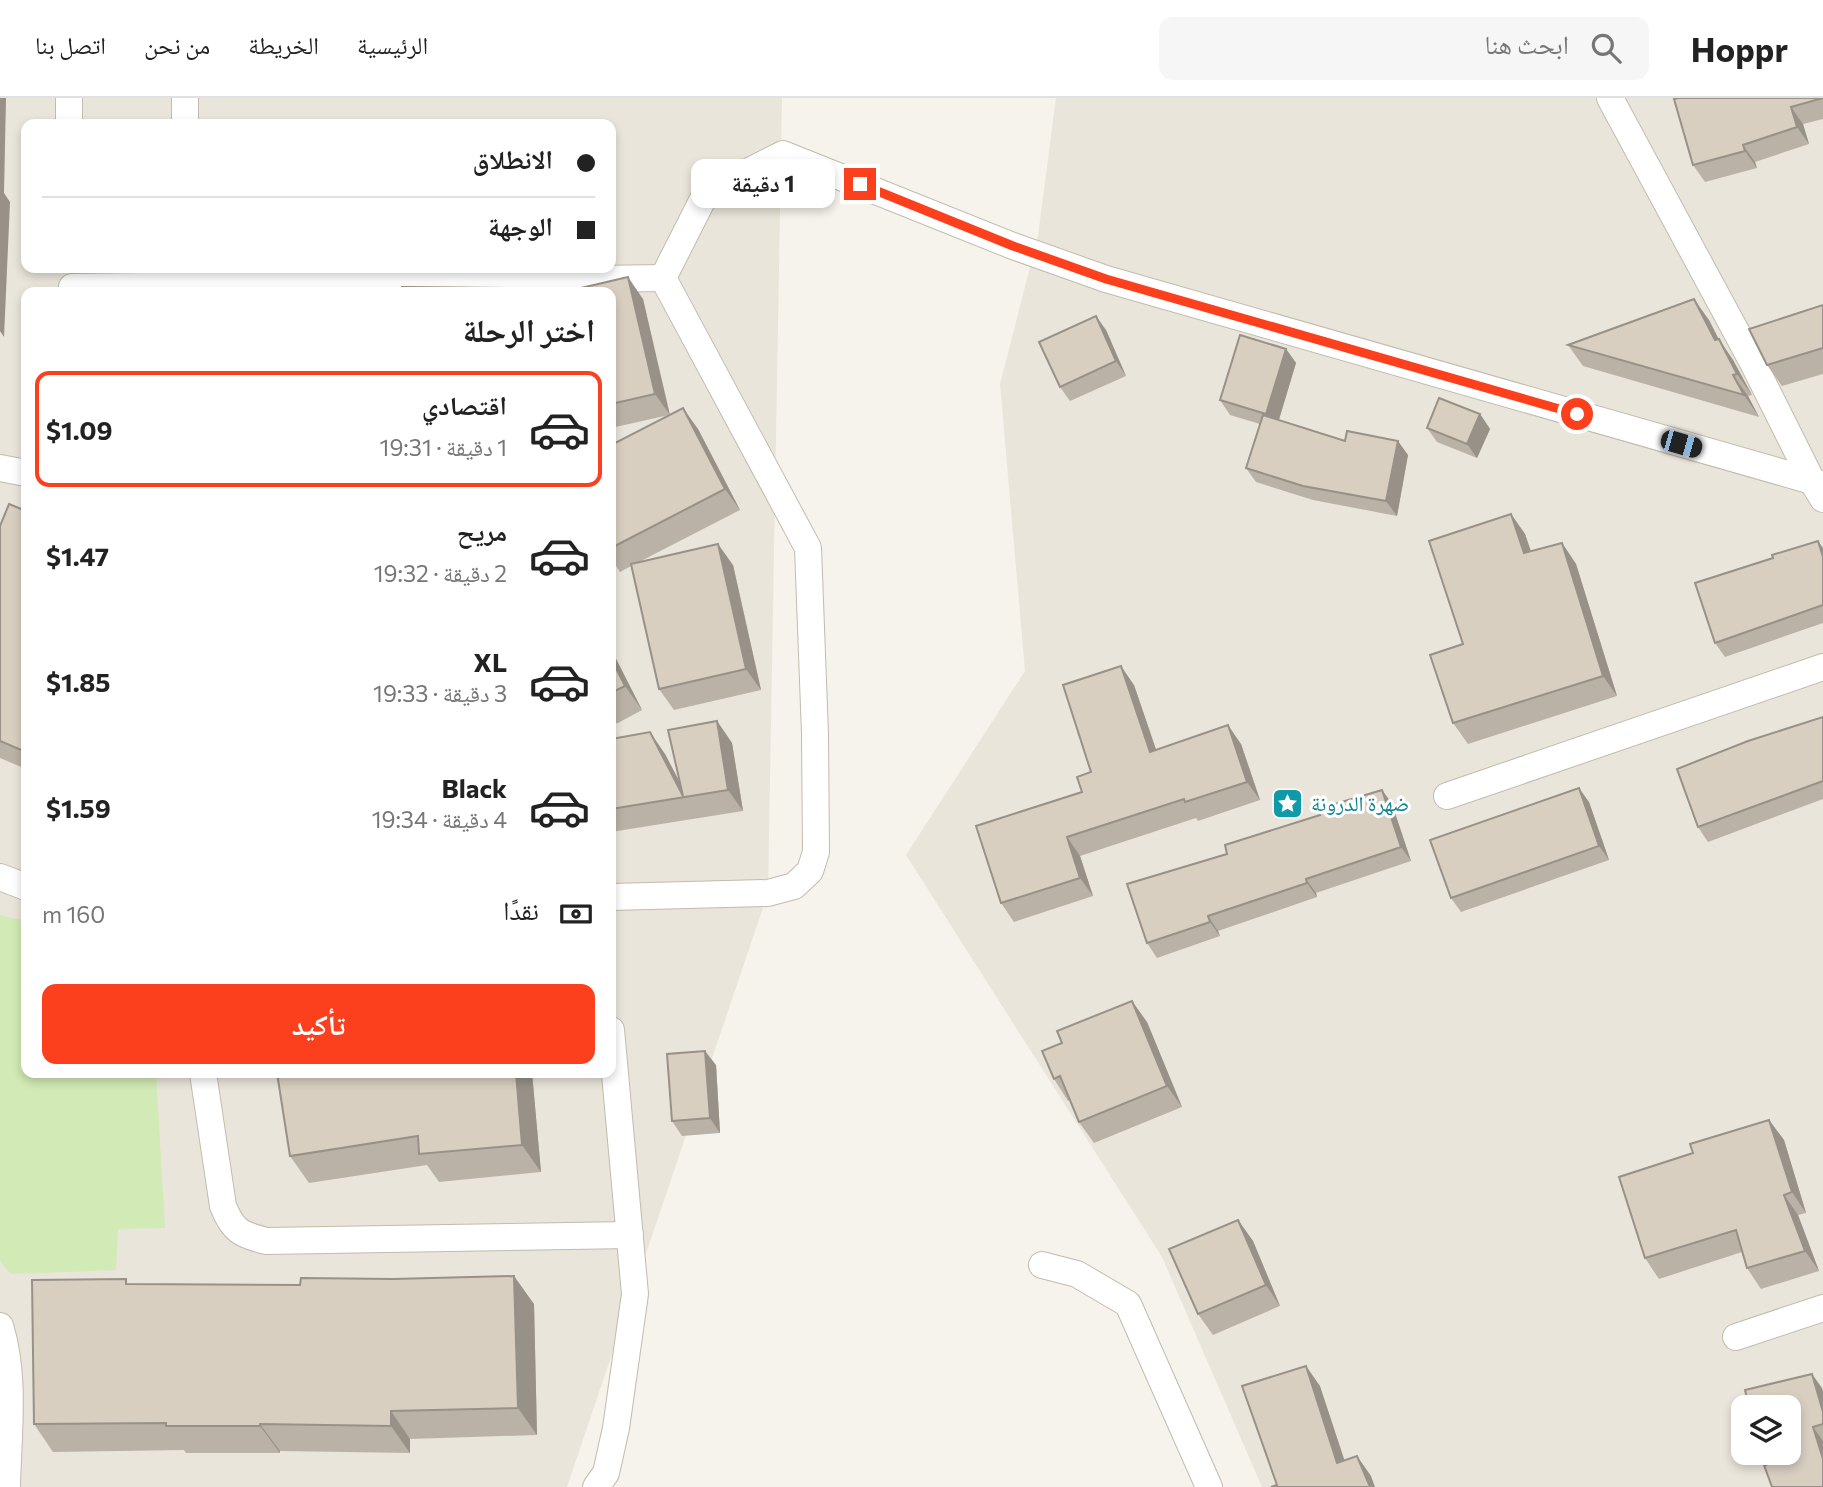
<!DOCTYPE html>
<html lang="ar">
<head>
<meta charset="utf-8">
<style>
  :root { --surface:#fff; --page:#f6f6f6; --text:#222; --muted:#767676; --line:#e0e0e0; --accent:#fc3f1d }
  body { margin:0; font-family:Commissioner,"Noto Naskh Arabic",sans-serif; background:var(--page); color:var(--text); direction:rtl; height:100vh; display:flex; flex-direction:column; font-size:26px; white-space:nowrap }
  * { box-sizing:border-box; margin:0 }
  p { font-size:23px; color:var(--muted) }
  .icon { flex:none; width:38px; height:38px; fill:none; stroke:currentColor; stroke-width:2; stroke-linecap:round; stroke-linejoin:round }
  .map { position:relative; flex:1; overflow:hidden; direction:ltr }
  .panel { position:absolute; left:21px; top:189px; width:595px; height:791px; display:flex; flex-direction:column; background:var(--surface); border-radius:14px; box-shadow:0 4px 10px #0003; direction:rtl }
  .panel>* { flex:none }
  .top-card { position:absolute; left:21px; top:21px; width:595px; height:154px; border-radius:14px; box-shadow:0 4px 10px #0003; direction:rtl; display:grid; align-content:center; height:154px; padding:0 21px; background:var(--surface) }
  .tools { position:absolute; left:1731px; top:1297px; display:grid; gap:14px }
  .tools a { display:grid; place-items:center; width:70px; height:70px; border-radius:14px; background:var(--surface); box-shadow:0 4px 10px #0003; font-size:35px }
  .end { position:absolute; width:32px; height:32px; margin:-16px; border:9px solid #fc3f1d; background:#fff; box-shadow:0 0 0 4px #fff }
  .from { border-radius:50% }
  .bubble { position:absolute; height:49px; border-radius:14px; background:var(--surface); box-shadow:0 4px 10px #0003; font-size:23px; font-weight:700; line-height:49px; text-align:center; direction:rtl }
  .car { position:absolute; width:21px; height:42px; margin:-21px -10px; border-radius:9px; box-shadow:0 0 5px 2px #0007; background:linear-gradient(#222 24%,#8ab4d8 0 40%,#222 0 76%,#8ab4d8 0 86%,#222 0) }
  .top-card b { display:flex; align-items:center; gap:24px; height:66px; font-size:26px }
  .top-card b+b { border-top:2px solid var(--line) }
  .top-card i { width:18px; height:18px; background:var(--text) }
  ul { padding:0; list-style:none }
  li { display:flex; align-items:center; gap:21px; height:116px; margin:0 14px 10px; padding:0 7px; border:4px solid transparent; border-radius:14px }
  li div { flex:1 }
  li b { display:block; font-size:26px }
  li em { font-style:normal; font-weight:700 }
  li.on { border-color:var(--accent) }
  li>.icon { width:63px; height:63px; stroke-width:1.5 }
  h2 { padding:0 21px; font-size:32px; line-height:84px }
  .pay { display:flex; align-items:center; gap:18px; height:77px; padding:0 21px; font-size:26px }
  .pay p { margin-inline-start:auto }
  .primary-button { display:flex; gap:14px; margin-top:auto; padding:14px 21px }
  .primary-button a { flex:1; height:80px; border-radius:14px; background:var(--accent); color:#fff; font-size:28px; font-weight:700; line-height:80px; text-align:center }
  header { display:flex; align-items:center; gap:42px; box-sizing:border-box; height:98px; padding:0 35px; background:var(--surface); border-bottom:2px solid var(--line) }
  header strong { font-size:33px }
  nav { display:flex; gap:38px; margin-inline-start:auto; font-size:24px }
  .search { width:490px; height:63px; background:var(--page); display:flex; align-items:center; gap:18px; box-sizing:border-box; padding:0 24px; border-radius:14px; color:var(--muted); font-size:26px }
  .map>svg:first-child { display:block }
  .residential { fill:#eae5da; fill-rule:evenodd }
  .green { fill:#d2eab5 }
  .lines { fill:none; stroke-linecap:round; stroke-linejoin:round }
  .street-casing { stroke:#c2bbae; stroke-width:28 }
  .street { stroke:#fff; stroke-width:26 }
  .wall { fill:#bab2a6 }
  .shaded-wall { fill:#979187 }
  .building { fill:#d8cfc1; stroke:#979187; stroke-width:2 }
  .route { stroke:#fc3f1d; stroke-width:9 }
  .labels { text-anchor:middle; stroke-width:6; stroke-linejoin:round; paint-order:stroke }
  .culture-label { font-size:21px; fill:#0d838f; stroke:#fff; text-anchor:start }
</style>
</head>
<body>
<header>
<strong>Hoppr</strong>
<div class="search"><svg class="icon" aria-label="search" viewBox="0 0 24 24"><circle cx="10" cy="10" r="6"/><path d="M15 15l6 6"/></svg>ابحث هنا</div>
<nav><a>الرئيسية</a><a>الخريطة</a><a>من نحن</a><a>اتصل بنا</a></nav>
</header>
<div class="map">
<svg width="1823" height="1389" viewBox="0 0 1823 1389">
  <rect width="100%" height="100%" fill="#f6f3ec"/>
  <g class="residential">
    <path d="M 0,0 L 782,0 L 768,795 L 567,1389 L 0,1389 ZM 26,26 L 611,26 L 611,170 L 26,170 ZM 26,194 L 611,194 L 611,975 L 26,975 Z"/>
    <path d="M 1056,0 L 1823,0 L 1823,1389 L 1262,1389 L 1162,1159 L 906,757 L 1025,573 L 1000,286 L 1038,138 ZM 1743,1309 L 1788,1309 L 1788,1354 L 1743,1354 Z"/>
  </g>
  <path class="green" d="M 0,817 L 26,823 L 26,975 L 156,975 L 165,1130 L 118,1131 L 116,1172 L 11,1176 L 0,1163 Z"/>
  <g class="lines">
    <defs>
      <g id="street">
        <path d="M 1610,0 L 1752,263 L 1812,383 L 1821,386"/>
        <path d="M 69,26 L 69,0"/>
        <path d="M 185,26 L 185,0"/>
        <path d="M 72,189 L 663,180"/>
        <path d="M 0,370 L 26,375"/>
        <path d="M 1447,698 L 1823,569"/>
        <path d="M 0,779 L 26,789"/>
        <path d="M 611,799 L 768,795 L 794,788 L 810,773 L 816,754 L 815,636 L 808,450 L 663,180 L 706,95 L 783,56 L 1013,148 L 1106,181 L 1812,383 L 1823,401"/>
        <path d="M 203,975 L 223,1108 C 233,1133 240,1136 266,1143 L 630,1137"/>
        <path d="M 1042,1167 L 1077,1176 L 1128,1206 L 1209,1389"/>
        <path d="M 0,1228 C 16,1279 8,1337 7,1389"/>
        <path d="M 1736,1239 L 1823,1210"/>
        <path d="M 596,1389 L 606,1375 L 616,1330 L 635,1196 L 611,932"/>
      </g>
    </defs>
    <use href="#street" class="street-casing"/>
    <use href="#street" class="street"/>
  </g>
  <g class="wall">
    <path d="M 1823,0 L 1823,21 L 1803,26 L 1809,46 L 1755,64 L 1757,70 L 1705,84 L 1693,67 L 1674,1 Z"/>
    <path d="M 611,194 L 643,201 L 669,317 L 698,331 L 740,412 L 639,464 L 733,467 L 761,592 L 674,612 L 659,591 L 631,468 L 620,474 L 611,460 L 611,347 L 669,317 L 611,330 Z"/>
    <path d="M 1823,207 L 1823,276 L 1782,288 L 1767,267 Z"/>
    <path d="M 1709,222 L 1718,241 L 1733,262 L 1752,297 L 1748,298 L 1759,319 L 1583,268 L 1568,247 Z"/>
    <path d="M 1106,232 L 1126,278 L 1070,303 L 1060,289 Z"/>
    <path d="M 1286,251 L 1296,265 L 1279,322 L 1345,343 L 1408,357 L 1397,418 L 1313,402 L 1256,384 L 1246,370 L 1260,326 L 1230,317 L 1220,302 Z"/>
    <path d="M 1480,316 L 1490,331 L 1477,360 L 1437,344 L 1427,330 Z"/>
    <path d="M 26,413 L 26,671 L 0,660 L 0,428 Z"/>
    <path d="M 1511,416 L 1525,436 L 1531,453 L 1562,445 L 1576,466 L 1617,598 L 1468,646 L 1453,625 L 1463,546 Z"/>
    <path d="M 1823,450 L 1823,525 L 1725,559 L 1715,545 Z"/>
    <path d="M 611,551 L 642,612 L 618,625 L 611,626 Z"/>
    <path d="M 1134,587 L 1156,652 L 1241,646 L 1260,702 L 1198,723 L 1196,720 L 1080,758 L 1093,798 L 1014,824 L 1001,805 L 1082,694 Z"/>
    <path d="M 1823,619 L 1823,701 L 1708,744 L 1698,729 Z"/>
    <path d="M 717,623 L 732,645 L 743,713 L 611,734 L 611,641 L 665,656 L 680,685 Z"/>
    <path d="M 1382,692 L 1392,706 L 1411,763 L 1316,795 L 1317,799 L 1218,833 L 1220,838 L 1157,860 L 1147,845 L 1227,756 Z"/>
    <path d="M 1589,704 L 1609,762 L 1461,814 L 1451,800 Z"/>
    <path d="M 1147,924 L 1182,1009 L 1094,1045 L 1079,1024 L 1070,1002 L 1068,1003 L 1054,981 Z"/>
    <path d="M 716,967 L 720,1035 L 682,1038 L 672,1023 Z"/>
    <path d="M 532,975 L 541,1074 L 439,1084 L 427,1067 L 309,1085 L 290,1058 Z"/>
    <path d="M 1769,1022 L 1784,1042 L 1806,1115 L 1798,1117 L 1819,1173 L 1761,1191 L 1747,1170 L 1742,1154 L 1659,1181 L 1645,1160 L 1693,1055 Z"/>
    <path d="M 1238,1122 L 1253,1143 L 1280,1208 L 1213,1237 L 1198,1216 Z"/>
    <path d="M 129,1186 L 534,1206 L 537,1337 L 410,1341 L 410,1355 L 280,1353 L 280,1355 L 186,1355 L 184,1352 L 53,1354 L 34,1326 Z"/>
    <path d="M 1822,1290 L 1823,1294 L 1823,1389 L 1766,1367 Z"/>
  </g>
  <g class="shaded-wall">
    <path d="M 0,0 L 6,0 L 4,95 L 10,104 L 4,239 L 0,233 Z"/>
    <path d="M 1791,9 L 1803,26 L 1809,46 L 1797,29 Z"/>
    <path d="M 1743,47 L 1755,64 L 1757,70 L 1745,53 Z"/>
    <path d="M 628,179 L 643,201 L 670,317 L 655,296 Z"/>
    <path d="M 1694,201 L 1709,222 L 1730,263 L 1715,242 Z"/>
    <path d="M 1096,218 L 1106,232 L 1126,278 L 1116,263 Z"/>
    <path d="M 1719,241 L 1733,262 L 1752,297 L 1737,276 Z"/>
    <path d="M 1286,251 L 1296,265 L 1276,331 L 1266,316 Z"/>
    <path d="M 1733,277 L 1748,298 L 1759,319 L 1744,297 Z"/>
    <path d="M 683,310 L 698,331 L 740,412 L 725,391 Z"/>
    <path d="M 1480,316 L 1490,331 L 1477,360 L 1467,346 Z"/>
    <path d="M 1398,343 L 1408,357 L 1397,418 L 1386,403 Z"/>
    <path d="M 1511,416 L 1525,436 L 1538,475 L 1524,455 Z"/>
    <path d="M 1818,443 L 1823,450 L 1823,459 Z"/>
    <path d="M 1562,445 L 1576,466 L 1617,598 L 1603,578 Z"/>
    <path d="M 718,446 L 733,467 L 761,592 L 746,571 Z"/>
    <path d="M 611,551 L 642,612 L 625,588 L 611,560 Z"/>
    <path d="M 1121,568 L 1134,587 L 1163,672 L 1150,654 Z"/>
    <path d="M 717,623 L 732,645 L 743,713 L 728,692 Z"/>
    <path d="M 1228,627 L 1241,646 L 1260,702 L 1247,684 Z"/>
    <path d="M 650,634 L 665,656 L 687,698 L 684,699 Z"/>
    <path d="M 1579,690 L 1589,704 L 1609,762 L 1599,748 Z"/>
    <path d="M 1382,692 L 1392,706 L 1411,763 L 1401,749 Z"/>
    <path d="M 1067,739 L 1080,758 L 1093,798 L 1080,780 Z"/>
    <path d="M 1306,781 L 1316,795 L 1317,799 L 1307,785 Z"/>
    <path d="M 1208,818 L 1218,833 L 1220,838 L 1210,824 Z"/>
    <path d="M 1132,903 L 1147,924 L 1182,1009 L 1167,988 Z"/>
    <path d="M 705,953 L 716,967 L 720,1035 L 710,1020 Z"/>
    <path d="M 516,975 L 532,975 L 541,1074 L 522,1047 Z"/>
    <path d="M 1769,1022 L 1784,1042 L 1806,1115 L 1792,1094 Z"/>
    <path d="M 1784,1097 L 1798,1117 L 1819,1173 L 1805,1153 Z"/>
    <path d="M 1238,1122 L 1253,1143 L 1280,1208 L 1266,1187 Z"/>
    <path d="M 514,1178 L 534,1206 L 537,1337 L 518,1310 Z"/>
    <path d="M 1306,1268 L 1320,1288 L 1352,1385 L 1337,1365 Z"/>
    <path d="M 1812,1276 L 1822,1290 L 1823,1294 L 1823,1314 Z"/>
    <path d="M 391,1313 L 410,1341 L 410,1355 L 391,1328 Z"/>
    <path d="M 260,1326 L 280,1353 L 280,1355 L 260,1328 Z"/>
    <path d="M 1813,1329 L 1823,1343 L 1823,1361 Z"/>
    <path d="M 1357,1358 L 1371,1378 L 1375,1389 L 1370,1389 Z"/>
  </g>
  <g class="building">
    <path d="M 1678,0 L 1823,0 L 1791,9 L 1797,29 L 1743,47 L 1745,53 L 1693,67 L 1674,1 Z"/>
    <path d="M 628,179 L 655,296 L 611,306 L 611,194 L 564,194 Z"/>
    <path d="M 402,189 L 506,190 L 506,194 L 402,194 Z"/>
    <path d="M 1694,201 L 1715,242 L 1719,241 L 1723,249 L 1737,276 L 1733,277 L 1744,297 L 1568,247 Z"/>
    <path d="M 1823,207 L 1823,250 L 1767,267 L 1749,231 Z"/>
    <path d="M 1096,218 L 1116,263 L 1060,289 L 1039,244 Z"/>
    <path d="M 1240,237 L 1286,251 L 1266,316 L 1220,302 Z"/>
    <path d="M 1439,300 L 1480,316 L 1467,346 L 1427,330 Z"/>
    <path d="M 683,310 L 725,391 L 611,450 L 611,347 Z"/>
    <path d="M 1263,317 L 1345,343 L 1347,333 L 1398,343 L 1386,403 L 1303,388 L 1246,370 Z"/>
    <path d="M 9,406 L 26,413 L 26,654 L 0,643 L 0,428 Z"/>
    <path d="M 1511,416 L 1524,455 L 1562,445 L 1603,578 L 1453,625 L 1430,557 L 1463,546 L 1429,443 Z"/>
    <path d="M 1818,443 L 1823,459 L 1823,507 L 1715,545 L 1695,485 L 1773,460 L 1772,457 Z"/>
    <path d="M 718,446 L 746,571 L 659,591 L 631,466 Z"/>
    <path d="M 611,560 L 625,588 L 611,595 Z"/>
    <path d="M 1121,568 L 1150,654 L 1228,627 L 1247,684 L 1185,704 L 1184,701 L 1067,739 L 1080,780 L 1001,805 L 976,728 L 1082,694 L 1077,679 L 1091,674 L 1063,587 Z"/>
    <path d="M 1823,619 L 1823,683 L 1698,729 L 1677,671 L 1748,643 Z"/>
    <path d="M 717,623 L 728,692 L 611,711 L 611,641 L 650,634 L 683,698 L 668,632 Z"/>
    <path d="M 1579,690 L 1599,748 L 1451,800 L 1430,742 Z"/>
    <path d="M 1382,692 L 1401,749 L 1306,781 L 1307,785 L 1208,818 L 1210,824 L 1147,845 L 1127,786 L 1227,756 L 1225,747 L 1320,717 L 1318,711 Z"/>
    <path d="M 1132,903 L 1167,988 L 1079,1024 L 1060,978 L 1054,981 L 1042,953 L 1062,945 L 1057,933 Z"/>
    <path d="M 705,953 L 710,1020 L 672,1023 L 667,956 Z"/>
    <path d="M 277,975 L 516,975 L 522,1047 L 419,1056 L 418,1038 L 290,1058 Z"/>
    <path d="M 1769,1022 L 1792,1094 L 1784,1097 L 1805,1153 L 1747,1170 L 1736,1132 L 1645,1160 L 1619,1079 L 1693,1055 L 1690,1046 Z"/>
    <path d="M 1238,1122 L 1266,1187 L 1198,1216 L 1169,1151 Z"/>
    <path d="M 514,1178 L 518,1310 L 391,1313 L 391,1328 L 260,1326 L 260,1328 L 166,1328 L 166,1325 L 34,1326 L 32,1182 L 126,1181 L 126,1186 L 300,1187 L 301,1180 L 393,1181 Z"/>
    <path d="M 1306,1268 L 1337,1365 L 1357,1358 L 1370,1389 L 1271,1389 L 1277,1387 L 1242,1288 Z"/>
    <path d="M 1812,1276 L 1823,1314 L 1823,1326 L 1813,1329 L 1823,1361 L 1823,1389 L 1772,1389 L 1764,1367 L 1766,1367 L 1763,1354 L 1788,1354 L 1788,1309 L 1749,1309 L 1745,1292 Z"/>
  </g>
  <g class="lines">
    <path class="route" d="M 860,86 L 1013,148 L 1106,181 L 1577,316"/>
  </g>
  <defs>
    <symbol id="sight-square" viewBox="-11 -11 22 22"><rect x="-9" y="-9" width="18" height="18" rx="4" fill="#0f9aa8" stroke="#fff"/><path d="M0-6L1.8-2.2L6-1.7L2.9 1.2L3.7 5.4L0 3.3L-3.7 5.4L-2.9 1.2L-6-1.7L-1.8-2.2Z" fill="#fff"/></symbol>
  </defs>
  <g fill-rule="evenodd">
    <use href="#sight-square" x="1270" y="688" width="35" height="35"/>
  </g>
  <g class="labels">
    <g class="culture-label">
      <text x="1311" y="713">ضهرة الدرونة</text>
    </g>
  </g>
</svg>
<div class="tools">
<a><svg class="icon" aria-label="layers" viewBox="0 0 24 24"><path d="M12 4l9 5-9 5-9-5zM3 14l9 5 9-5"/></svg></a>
</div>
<i class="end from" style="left:1577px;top:316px"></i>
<i class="end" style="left:860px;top:86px"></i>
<div class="bubble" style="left:691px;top:61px;width:144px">1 دقيقة</div>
<i class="car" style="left:1681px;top:346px;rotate:106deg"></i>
<div class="top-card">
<b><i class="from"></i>الانطلاق</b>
<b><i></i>الوجهة</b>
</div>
<section class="panel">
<h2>اختر الرحلة</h2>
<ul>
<li class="on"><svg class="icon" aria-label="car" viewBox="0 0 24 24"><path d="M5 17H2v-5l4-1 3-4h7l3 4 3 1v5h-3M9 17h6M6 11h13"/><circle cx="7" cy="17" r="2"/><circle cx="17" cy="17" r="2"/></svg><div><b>اقتصادي</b><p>1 دقيقة · 19:31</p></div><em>$1.09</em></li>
<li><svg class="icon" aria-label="car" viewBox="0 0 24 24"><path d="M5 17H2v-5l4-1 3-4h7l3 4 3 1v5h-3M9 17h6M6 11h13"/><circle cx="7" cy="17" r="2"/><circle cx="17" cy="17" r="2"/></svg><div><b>مريح</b><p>2 دقيقة · 19:32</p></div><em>$1.47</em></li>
<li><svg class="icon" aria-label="car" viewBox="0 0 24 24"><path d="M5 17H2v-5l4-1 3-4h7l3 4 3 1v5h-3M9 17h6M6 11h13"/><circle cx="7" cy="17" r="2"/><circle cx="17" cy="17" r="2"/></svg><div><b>XL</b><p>3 دقيقة · 19:33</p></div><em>$1.85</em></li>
<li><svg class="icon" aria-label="car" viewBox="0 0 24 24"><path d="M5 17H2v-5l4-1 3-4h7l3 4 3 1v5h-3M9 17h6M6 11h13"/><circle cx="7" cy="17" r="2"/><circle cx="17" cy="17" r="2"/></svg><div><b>Black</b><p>4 دقيقة · 19:34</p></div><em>$1.59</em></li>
</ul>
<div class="pay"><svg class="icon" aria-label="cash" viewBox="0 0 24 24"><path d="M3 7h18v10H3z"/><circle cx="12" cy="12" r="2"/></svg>نقدًا<p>160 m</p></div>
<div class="primary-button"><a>تأكيد</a></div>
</section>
</div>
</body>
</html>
